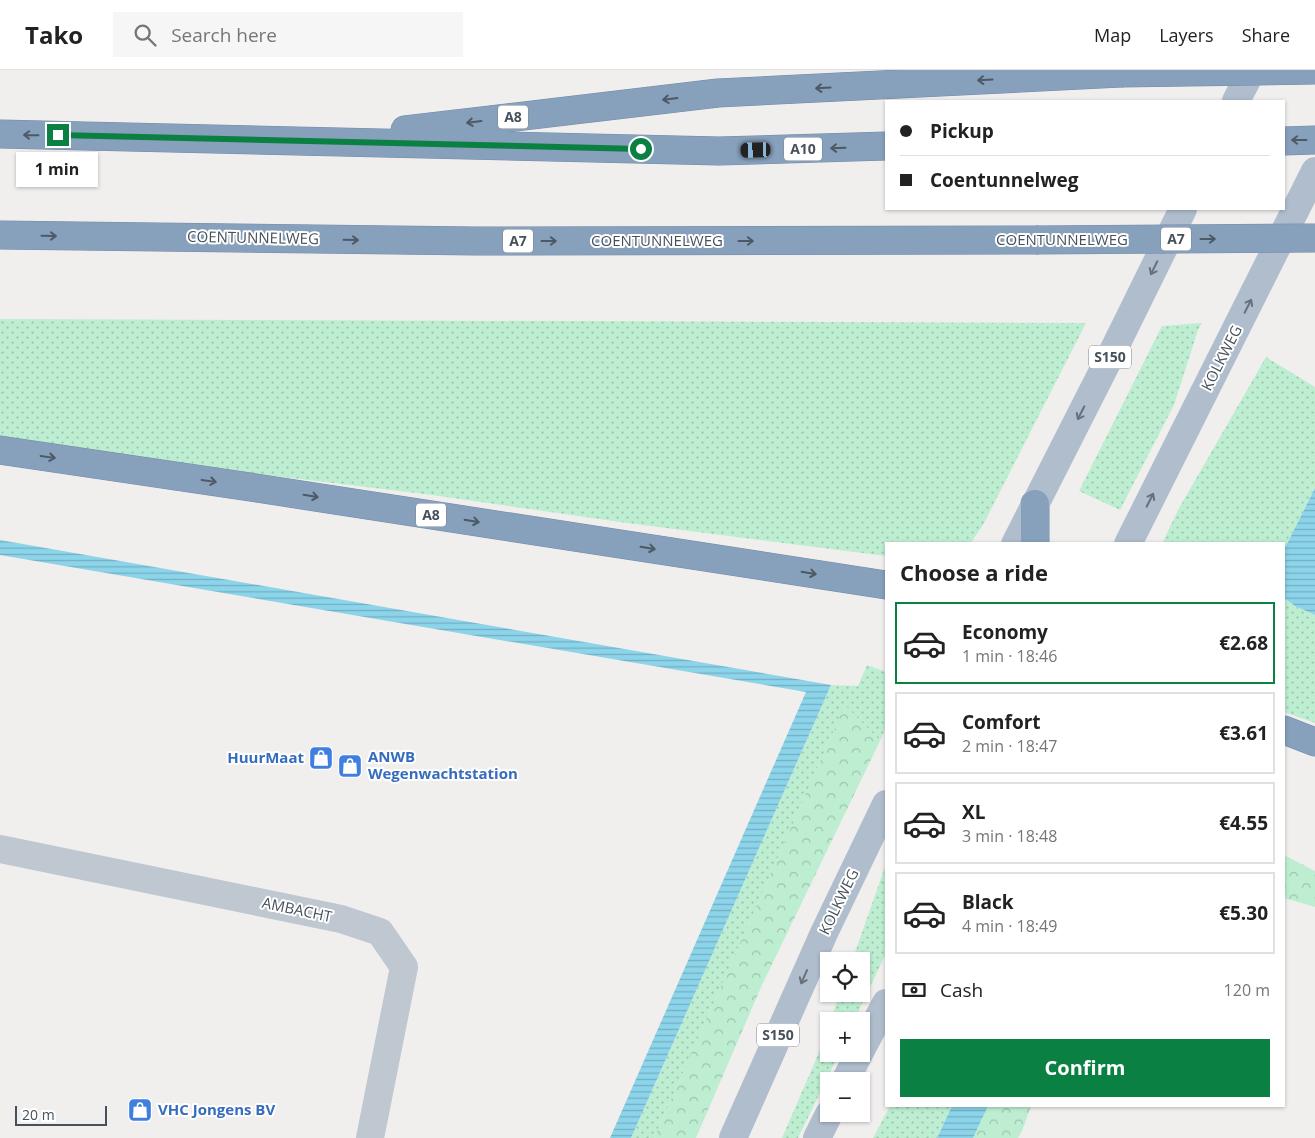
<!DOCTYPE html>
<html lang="en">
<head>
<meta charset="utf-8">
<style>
  :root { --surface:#fff; --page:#f6f6f6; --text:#222; --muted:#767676; --line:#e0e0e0; --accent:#0b8043 }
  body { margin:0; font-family:"Open Sans",sans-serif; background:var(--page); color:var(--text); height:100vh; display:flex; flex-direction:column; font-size:19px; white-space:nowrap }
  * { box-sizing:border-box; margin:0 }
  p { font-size:16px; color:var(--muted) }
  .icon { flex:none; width:28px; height:28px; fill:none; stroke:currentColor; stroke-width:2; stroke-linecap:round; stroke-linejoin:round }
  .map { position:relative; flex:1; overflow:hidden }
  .panel { position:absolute; left:885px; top:472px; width:400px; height:565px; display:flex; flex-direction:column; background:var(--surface); border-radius:0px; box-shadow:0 1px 4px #0004 }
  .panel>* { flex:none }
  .hud { position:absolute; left:885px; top:30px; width:400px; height:110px; border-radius:0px; box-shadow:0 1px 4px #0004; display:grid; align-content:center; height:110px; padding:0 15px; background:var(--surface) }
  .controls { position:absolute; left:820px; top:882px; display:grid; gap:10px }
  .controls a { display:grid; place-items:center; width:50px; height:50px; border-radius:0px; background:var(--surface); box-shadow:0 1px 4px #0004; font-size:25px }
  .scale { position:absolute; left:15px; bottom:12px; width:92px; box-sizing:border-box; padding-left:5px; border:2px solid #47515b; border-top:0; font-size:14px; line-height:18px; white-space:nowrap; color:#47515b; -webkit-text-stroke:4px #fff; paint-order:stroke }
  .end { position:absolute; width:22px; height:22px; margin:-11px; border:6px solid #0b8043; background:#fff; box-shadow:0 0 0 2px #fff }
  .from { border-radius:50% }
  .bubble { position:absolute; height:35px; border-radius:0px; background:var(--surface); box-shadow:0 1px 4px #0004; font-size:16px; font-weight:700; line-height:35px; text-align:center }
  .car { position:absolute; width:15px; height:30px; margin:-15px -8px; border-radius:6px; box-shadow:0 0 4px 1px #0007; background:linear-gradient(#222 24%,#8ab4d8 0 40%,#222 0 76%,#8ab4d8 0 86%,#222 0) }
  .hud b { display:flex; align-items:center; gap:18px; height:48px; font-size:19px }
  .hud b+b { border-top:1px solid var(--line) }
  .hud i { width:12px; height:12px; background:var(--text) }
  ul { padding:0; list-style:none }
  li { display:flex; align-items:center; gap:15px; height:82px; margin:0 10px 8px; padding:0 5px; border:2px solid var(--line); border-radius:0px }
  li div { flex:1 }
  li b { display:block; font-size:19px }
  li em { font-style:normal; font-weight:700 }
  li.on { border-color:var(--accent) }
  li>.icon { width:45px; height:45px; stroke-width:1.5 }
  h2 { padding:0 15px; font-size:22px; line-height:60px }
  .pay { display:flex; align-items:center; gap:12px; height:55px; padding:0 15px; font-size:19px }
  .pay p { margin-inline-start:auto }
  .cta { display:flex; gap:10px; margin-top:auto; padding:10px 15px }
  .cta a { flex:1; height:58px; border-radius:0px; background:var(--accent); color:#fff; font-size:20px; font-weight:700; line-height:58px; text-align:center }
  header { display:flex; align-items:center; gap:30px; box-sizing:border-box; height:70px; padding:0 25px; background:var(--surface); border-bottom:1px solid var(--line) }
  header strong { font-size:24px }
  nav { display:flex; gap:28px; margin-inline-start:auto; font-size:18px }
  .search { width:350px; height:45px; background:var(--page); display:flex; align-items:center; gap:12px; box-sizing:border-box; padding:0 18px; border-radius:0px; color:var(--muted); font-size:19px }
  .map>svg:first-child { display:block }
  .grass { fill:url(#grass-dots) }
  .forest { fill:url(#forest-crowns) }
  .water { fill:url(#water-rules) }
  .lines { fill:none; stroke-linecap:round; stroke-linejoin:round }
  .highway-casing { stroke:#728ba8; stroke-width:29 }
  .minor { stroke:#bfc8d0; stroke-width:28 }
  .major { stroke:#afbdcd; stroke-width:28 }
  .highway { stroke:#87a0bc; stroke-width:28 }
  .highway-bridge-casing { stroke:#728ba8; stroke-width:29; stroke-linecap:butt }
  .highway-bridge { stroke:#87a0bc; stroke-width:28 }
  .oneway { stroke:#4d5965 }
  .oneway2 { stroke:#66717d }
  .route { stroke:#0b8043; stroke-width:6 }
  .labels { text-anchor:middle; stroke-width:4; stroke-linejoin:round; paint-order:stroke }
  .shield { fill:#fff; stroke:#7e858c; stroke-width:1 }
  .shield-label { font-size:14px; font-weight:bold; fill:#47515b }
  .street-label { font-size:15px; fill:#47515b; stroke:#fff }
  .shop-label { font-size:15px; font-weight:bold; fill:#366cbe; stroke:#fff; text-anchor:start }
</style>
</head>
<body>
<header>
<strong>Tako</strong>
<div class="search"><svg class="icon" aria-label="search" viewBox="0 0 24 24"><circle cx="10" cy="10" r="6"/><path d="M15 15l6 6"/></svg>Search here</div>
<nav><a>Map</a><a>Layers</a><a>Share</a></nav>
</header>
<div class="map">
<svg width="1315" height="1068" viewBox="0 0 1315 1068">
  <defs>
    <pattern id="grass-dots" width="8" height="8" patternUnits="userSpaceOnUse" patternTransform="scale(1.25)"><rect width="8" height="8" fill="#beeed1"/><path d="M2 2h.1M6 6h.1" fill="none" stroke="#9cc3ad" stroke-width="1.8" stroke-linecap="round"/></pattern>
    <pattern id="forest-crowns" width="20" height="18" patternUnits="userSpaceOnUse" patternTransform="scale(1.25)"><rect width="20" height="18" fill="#beeed1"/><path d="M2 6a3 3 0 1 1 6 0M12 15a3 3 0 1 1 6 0" fill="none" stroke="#9cc3ad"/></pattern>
    <pattern id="water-rules" width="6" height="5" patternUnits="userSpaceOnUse" patternTransform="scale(1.25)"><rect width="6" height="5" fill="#8cd4ea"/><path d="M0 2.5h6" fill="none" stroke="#74aec1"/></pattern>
  </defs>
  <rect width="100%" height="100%" fill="#f1eeee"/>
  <g class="grass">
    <path d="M 0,249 L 1086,253 L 983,455 L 970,474 L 886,474 L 886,486 L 627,453 L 432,425 L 167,393 L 0,370 Z"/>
    <path d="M 1202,253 L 1198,260 L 1174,335 L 1120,440 L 1079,421 L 1162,256 Z"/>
    <path d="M 1266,287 L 1315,317 L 1315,418 L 1284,480 L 1284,474 L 1162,474 L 1178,440 Z"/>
    <path d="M 1284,528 L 1295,536 L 1315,545 L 1315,653 L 1284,642 Z"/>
    <path d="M 867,595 L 886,602 L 886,657 L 880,671 L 845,636 L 654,1068 L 631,1068 L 831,615 L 858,616 Z"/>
    <path d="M 886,794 L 886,883 L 854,951 L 830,951 L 840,924 L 861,924 L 861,891 L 852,891 Z"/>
    <path d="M 829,955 L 829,984 L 839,984 L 798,1068 L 782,1068 L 817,987 Z"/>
    <path d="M 890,1036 L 952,1036 L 937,1068 L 873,1068 Z"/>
  </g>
  <g class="forest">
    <path d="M 845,635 L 880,671 L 762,915 L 696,1068 L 654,1068 Z"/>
    <path d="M 1284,785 L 1315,801 L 1315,837 L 1284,828 Z"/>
    <path d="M 988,1036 L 1031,1036 L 1022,1061 L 1018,1068 L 973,1068 Z"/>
  </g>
  <g class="water">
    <path d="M 1315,418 L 1315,545 L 1295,536 L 1284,528 L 1284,480 Z"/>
    <path d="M 0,470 L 831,615 L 631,1068 L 610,1068 L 806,622 L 0,485 Z"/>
    <path d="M 952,1036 L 988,1036 L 973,1068 L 937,1068 Z"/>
  </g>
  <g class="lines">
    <defs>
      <g id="highway">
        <path d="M 405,60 L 718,23 L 1121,3"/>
        <path d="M 0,64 L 719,81 L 886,76"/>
        <path d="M 1284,71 L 1315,70"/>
        <path d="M 0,165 L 476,171 L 1036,170"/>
        <path d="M 0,380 L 263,419 L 886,515"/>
        <path d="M 1035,474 L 1035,434"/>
        <path d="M 1284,660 L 1315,672"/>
      </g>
    </defs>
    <use href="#highway" class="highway-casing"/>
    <path class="minor" d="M 0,779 L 341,849 L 380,862 L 404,897 L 370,1068"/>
    <g class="major">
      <path d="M 1236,31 L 1252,0"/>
      <path d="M 1015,474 L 1116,275 L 1183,139"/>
      <path d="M 1128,474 L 1315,101"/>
      <path d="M 861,980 L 886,933"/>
      <path d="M 845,1011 L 859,984"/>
      <path d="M 733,1068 L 824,863 L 886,734"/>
      <path d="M 817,1068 L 829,1044"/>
    </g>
    <use href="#highway" class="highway"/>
    <defs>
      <g id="highway-bridge">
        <path d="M 1121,3 L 1315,0"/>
        <path d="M 1036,170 L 1315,168"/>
      </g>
    </defs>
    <use href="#highway-bridge" class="highway-bridge-casing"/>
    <use href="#highway-bridge" class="highway-bridge"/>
  </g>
  <defs><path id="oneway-shaft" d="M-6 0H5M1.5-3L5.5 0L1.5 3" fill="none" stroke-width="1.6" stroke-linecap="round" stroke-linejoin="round" transform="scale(1.25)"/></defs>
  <g class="oneway">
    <use href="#oneway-shaft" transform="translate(985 10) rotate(177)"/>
    <use href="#oneway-shaft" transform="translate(823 18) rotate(177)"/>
    <use href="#oneway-shaft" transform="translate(670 29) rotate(173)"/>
    <use href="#oneway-shaft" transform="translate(474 52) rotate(173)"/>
    <use href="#oneway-shaft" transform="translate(31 65) rotate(-179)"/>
    <use href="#oneway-shaft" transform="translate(1299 70) rotate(180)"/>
    <use href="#oneway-shaft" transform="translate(838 78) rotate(178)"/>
    <use href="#oneway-shaft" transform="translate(49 166) rotate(1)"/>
    <use href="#oneway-shaft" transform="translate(1208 169)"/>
    <use href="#oneway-shaft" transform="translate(351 170) rotate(1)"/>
    <use href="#oneway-shaft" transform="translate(549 171)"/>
    <use href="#oneway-shaft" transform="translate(746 171)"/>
    <use href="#oneway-shaft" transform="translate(48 387) rotate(8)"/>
    <use href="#oneway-shaft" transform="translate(209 411) rotate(8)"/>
    <use href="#oneway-shaft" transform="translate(311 426) rotate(9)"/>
    <use href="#oneway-shaft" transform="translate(472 451) rotate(9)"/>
    <use href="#oneway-shaft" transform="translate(648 478) rotate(9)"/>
    <use href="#oneway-shaft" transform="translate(809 503) rotate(9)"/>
  </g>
  <g class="oneway2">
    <use href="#oneway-shaft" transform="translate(1154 198) rotate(116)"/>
    <use href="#oneway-shaft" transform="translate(1248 236) rotate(-63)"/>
    <use href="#oneway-shaft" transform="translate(1081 343) rotate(117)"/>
    <use href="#oneway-shaft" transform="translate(1150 430) rotate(-63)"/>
    <use href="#oneway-shaft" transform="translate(804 907) rotate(114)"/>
  </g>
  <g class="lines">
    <path class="route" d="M 58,65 L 641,79"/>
  </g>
  <defs>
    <symbol id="shop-square" viewBox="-11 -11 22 22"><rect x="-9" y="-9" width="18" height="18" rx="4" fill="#3f7fe0" stroke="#fff"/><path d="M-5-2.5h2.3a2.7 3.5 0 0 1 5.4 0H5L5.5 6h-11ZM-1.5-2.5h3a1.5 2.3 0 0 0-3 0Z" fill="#fff"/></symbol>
  </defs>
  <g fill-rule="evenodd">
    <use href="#shop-square" x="307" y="674" width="28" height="28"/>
    <use href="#shop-square" x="336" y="682" width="28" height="28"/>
    <use href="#shop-square" x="126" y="1026" width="28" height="28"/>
  </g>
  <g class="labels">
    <g class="shield">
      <rect x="498" y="35.5" width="30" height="23" rx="4"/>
      <rect x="784" y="67.5" width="38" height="23" rx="4"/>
      <rect x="1161" y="157.5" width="30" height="23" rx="4"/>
      <rect x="503" y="159.5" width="30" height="23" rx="4"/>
      <rect x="1089" y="275.5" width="42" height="23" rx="4"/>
      <rect x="416" y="433.5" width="30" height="23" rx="4"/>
      <rect x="757" y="953.5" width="42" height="23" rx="4"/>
    </g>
    <g class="shield-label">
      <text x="513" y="52">A8</text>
      <text x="803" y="84">A10</text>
      <text x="1176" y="174">A7</text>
      <text x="518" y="176">A7</text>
      <text x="1110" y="292">S150</text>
      <text x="431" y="450">A8</text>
      <text x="778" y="970">S150</text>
    </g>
    <g class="street-label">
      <text transform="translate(253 168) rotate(1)" y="5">COENTUNNELWEG</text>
      <text x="1062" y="175">COENTUNNELWEG</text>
      <text x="657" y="176">COENTUNNELWEG</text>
      <text transform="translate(1222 288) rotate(-63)" y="5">KOLKWEG</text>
      <text transform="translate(839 832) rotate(-64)" y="5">KOLKWEG</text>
      <text transform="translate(297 840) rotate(12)" y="5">AMBACHT</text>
    </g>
    <g class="shop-label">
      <text x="368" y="692">ANWB<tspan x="368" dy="17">Wegenwachtstation</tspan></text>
      <text x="304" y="693" text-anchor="end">HuurMaat</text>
      <text x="158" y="1045">VHC Jongens BV</text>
    </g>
  </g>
</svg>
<div class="controls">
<a><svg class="icon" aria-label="locate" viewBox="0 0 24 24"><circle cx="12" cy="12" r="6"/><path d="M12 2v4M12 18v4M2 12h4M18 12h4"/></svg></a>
<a>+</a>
<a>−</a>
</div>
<div class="scale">20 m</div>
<i class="end from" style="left:641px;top:79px"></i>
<i class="end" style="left:58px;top:65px"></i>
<div class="bubble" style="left:16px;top:82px;width:82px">1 min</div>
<i class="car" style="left:756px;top:80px;rotate:268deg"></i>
<div class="hud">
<b><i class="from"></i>Pickup</b>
<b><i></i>Coentunnelweg</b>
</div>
<section class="panel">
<h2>Choose a ride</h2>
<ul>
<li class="on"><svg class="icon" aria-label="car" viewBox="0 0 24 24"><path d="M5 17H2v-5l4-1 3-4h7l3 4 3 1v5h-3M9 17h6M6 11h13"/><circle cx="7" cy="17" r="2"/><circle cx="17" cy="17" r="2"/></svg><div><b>Economy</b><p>1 min · 18:46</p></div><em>€2.68</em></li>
<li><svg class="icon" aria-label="car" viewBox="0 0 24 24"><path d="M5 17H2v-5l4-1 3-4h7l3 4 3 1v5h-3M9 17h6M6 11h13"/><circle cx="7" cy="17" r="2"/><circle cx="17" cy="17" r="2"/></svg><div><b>Comfort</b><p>2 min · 18:47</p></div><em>€3.61</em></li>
<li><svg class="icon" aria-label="car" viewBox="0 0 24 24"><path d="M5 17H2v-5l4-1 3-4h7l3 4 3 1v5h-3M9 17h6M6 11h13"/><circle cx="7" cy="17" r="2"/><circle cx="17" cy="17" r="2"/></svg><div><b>XL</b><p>3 min · 18:48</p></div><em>€4.55</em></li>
<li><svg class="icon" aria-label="car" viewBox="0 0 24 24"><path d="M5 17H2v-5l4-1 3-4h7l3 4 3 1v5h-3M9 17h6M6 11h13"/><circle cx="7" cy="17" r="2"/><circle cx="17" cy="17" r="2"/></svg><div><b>Black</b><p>4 min · 18:49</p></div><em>€5.30</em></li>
</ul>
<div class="pay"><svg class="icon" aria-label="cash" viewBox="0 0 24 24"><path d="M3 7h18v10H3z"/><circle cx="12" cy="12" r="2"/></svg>Cash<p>120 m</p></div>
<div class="cta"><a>Confirm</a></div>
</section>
</div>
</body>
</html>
